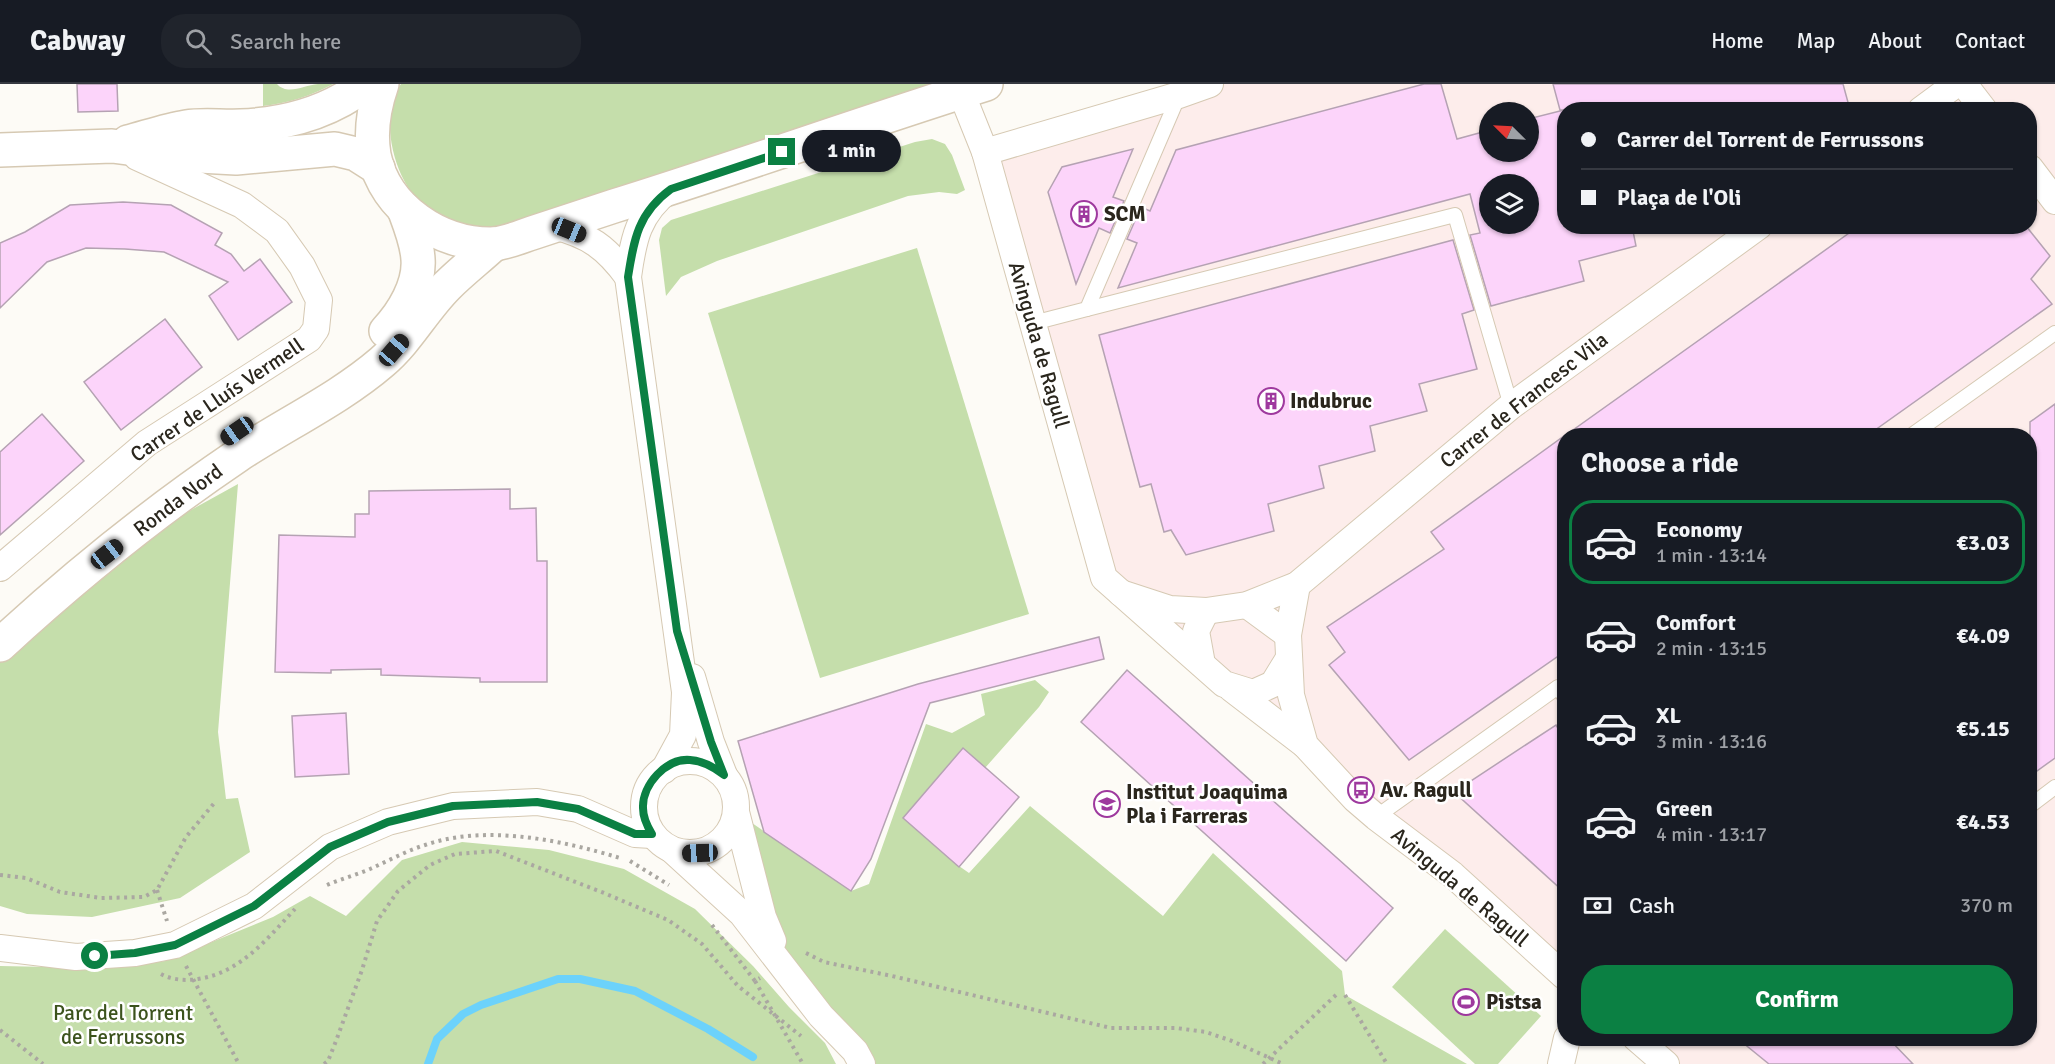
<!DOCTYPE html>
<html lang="en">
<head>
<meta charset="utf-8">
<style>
  :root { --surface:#171b24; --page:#20242c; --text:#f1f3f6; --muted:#9ea1a6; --line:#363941; --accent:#0b8043 }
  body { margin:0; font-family:Signika,sans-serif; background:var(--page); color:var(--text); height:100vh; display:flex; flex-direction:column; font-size:22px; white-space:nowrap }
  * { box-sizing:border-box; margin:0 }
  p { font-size:20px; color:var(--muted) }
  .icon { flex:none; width:33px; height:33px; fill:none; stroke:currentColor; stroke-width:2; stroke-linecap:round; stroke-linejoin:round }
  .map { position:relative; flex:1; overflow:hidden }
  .side { position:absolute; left:1557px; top:344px; width:480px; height:618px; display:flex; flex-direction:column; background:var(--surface); border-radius:24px; box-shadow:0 2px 4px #0004 }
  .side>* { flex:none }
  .guide { position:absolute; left:1557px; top:18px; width:480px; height:132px; border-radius:24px; box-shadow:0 2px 4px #0004; display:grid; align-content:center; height:132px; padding:0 24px; background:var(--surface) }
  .needle { width:39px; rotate:294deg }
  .buttons { position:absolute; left:1479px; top:18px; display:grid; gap:12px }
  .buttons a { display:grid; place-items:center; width:60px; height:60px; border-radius:50%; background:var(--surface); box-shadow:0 2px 4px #0004; font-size:30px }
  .end { position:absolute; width:27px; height:27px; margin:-14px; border:8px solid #0b8043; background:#fff; box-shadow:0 0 0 3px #fff }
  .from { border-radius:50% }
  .bubble { position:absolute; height:42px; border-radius:21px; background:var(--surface); box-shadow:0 2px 4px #0004; font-size:20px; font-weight:700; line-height:42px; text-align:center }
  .car { position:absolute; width:18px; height:36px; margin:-18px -9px; border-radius:8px; box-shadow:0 0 4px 2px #0007; background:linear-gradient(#222 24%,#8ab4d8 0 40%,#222 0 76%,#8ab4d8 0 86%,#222 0) }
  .guide b { display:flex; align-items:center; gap:21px; height:57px; font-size:22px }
  .guide b+b { border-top:2px solid var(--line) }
  .guide i { width:15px; height:15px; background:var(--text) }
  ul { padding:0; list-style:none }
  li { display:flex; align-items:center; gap:18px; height:84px; margin:0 12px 9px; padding:0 12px; border:3px solid transparent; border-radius:24px }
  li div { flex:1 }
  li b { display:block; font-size:22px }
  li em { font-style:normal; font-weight:700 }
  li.selected { border-color:var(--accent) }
  li>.icon { width:54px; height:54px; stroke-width:1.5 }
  h2 { padding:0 24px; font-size:27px; line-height:72px }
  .pay { display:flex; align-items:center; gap:15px; height:66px; padding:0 24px; font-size:22px }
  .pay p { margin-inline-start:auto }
  .cta { display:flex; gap:12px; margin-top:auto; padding:12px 24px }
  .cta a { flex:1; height:69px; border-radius:24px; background:var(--accent); color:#fff; font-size:24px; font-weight:700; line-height:69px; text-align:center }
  header { display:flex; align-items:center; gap:36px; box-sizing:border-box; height:84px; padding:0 30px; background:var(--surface); border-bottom:2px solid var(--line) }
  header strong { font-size:28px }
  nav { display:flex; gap:33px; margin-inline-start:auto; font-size:21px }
  .search { width:420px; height:54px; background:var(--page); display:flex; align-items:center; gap:15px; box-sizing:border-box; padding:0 21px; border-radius:24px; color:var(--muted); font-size:22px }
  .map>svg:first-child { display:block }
  .industrial { fill:#fdedeb; fill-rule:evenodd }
  .green { fill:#c5deab }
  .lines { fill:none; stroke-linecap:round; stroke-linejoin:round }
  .stream { stroke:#6cd2fb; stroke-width:8 }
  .building { fill:#fcd4fa; stroke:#b5a2b3; stroke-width:1.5; fill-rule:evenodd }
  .lane-casing { stroke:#d6c9b3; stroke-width:16 }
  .street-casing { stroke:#d6c9b3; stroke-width:28 }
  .secondary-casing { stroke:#d6c9b3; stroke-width:36 }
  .path { stroke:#aaa7a1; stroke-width:4; stroke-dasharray:3 4.5; stroke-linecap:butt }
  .lane { stroke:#fff; stroke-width:14 }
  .street { stroke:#fff; stroke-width:26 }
  .secondary { stroke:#fff; stroke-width:33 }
  .route { stroke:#0b8043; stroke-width:8 }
  .labels { text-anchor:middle; stroke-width:5; stroke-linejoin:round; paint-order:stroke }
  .poi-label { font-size:21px; font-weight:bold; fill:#2a261d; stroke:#fff; text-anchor:start }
  .street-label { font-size:21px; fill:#2a261d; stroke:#fff }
  .park-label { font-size:21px; fill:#3c531d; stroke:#fff }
</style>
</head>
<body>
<header>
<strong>Cabway</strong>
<div class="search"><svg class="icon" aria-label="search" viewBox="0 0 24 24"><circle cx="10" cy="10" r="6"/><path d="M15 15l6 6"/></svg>Search here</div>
<nav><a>Home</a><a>Map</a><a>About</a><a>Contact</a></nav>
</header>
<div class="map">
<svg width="2055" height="980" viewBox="0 0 2055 980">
  <rect width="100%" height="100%" fill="#fdfbf6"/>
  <path class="industrial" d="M 1210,0 L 2055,0 L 2055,980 L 1666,980 L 1636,954 L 2030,954 L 2030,351 L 1564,351 L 1564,893 L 1104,494 L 985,68 ZM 1564,26 L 2030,26 L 2030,142 L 1564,142 ZM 1490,28 L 1528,28 L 1528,68 L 1490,68 ZM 1490,100 L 1528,100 L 1528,140 L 1490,140 Z"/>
  <g class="green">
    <path d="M 263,0 L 277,0 C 288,12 304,1 318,0 C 323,0 328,0 333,0 C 311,12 288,19 263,22 Z"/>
    <path d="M 401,0 L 941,0 L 520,138 C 510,140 498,145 488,145 C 470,145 447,136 431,127 C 396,107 376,33 401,0 Z"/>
    <path d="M 932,55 L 945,60 L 952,71 L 965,106 L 957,110 L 939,108 L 908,112 L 717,177 L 681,193 L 666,212 L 659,156 L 662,144 L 671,136 L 915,58 Z"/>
    <path d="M 917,164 L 1029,530 L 820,594 L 708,229 Z"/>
    <path d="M 238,400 L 218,648 L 226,715 L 238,714 L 250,768 L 180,814 L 92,833 L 27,830 L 0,822 L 0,575 L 162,442 Z"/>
    <path d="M 1035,596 L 1049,608 L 1039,623 L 985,684 L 962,665 L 903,734 L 959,782 L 969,789 L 1030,722 L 1163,832 L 1213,769 L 1342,887 L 1345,911 L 1467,980 L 862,980 L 789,889 L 736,728 L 851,807 L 869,800 L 926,640 L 952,649 L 985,631 L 981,610 Z"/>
    <path d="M 462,758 L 549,766 L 624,785 L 695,825 L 753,882 L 789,923 L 825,959 L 836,980 L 0,980 L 0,882 L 102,884 L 165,877 L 273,833 L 310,812 L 346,832 L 402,776 Z"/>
    <path d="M 1445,845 L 1541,932 L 1498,980 L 1475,980 L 1392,903 Z"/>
  </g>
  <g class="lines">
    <path class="stream" d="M 428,980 L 437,955 L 463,930 L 481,921 L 558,895 L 580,895 L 635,907 L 708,945 L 753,973"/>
  </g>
  <g class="building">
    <path d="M 77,0 L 117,0 L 118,27 L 78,28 Z"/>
    <path d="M 1424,0 L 1441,0 L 1457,55 L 1490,46 L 1490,68 L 1528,68 L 1528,35 L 1564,26 L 1560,26 L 1553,0 L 1843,0 L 1849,22 L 1837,26 L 1564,26 L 1564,142 L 1632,142 L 1636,162 L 1579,177 L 1584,197 L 1491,222 L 1470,151 L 1480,149 L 1470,110 L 1118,204 L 1137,159 L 1127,155 L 1141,123 L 1150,127 L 1176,66 ZM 1490,100 L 1528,100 L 1528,140 L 1490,140 Z"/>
    <path d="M 1133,65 L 1113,113 L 1124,117 L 1110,149 L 1099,144 L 1076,200 L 1048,108 L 1062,83 Z"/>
    <path d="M 123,118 L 171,121 L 222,149 L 215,161 L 231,170 L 244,187 L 260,175 L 292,218 L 238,256 L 209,212 L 228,198 L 164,168 L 125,165 L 86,164 L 47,178 L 0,224 L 0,159 L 25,148 L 70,121 Z"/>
    <path d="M 1859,142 L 2026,142 L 2050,172 L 2031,195 L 2052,220 L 1868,351 L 1566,351 Z"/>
    <path d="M 1453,156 L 1474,226 L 1462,230 L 1477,285 L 1419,300 L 1427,327 L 1370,342 L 1375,367 L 1319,382 L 1324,404 L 1268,420 L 1274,447 L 1186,471 L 1171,446 L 1164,448 L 1151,400 L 1140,403 L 1099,251 Z"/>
    <path d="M 165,235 L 202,283 L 121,346 L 84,298 Z"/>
    <path d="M 2055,320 L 2055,674 L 2030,692 L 2030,338 Z"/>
    <path d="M 42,330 L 84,377 L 0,451 L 0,368 Z"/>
    <path d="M 1564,352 L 1564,568 L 1409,676 L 1329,581 L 1345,568 L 1327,543 L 1444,465 L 1431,448 Z"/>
    <path d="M 510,405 L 510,425 L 536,424 L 537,477 L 547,477 L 547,598 L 480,598 L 480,594 L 381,591 L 381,585 L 331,586 L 331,589 L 275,588 L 279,451 L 355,453 L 355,430 L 369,430 L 369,407 Z"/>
    <path d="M 1099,553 L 1104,575 L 930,619 L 871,775 L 851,807 L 764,748 L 738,657 L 918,600 Z"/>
    <path d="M 1127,586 L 1393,824 L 1346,877 L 1081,638 Z"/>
    <path d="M 346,629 L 349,690 L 295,693 L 292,632 Z"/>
    <path d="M 1556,641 L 1564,654 L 1564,808 L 1454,708 Z"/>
    <path d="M 963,664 L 1019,713 L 959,783 L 903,734 Z"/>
    <path d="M 1737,954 L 1888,954 L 1913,980 L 1769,980 Z"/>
  </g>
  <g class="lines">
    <defs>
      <g id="lane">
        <path d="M 1087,225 L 1455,131 L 1511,322"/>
        <path d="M 1033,239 L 1087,225 L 1179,11"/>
        <path d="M 1912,351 L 2055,249"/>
        <path d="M 2030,722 L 2055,703"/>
        <path d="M 1376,733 L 1558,603 L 1564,612"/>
      </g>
      <g id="street">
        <path d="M 1964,0 L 1984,26"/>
        <path d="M 961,8 L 985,68 L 1104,494 L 1224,600 L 1253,609 L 1273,600 L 1289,574"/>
        <path d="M 1921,26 L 1956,0"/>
        <path d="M 985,68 L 1179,11 L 1210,0"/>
        <path d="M 2030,84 L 2055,117"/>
        <path d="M 553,142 C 589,151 606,163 628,193"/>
        <path d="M 0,484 L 147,359 L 309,255 L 316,245 L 319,216 L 302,182 L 277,147 L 242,121 L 137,73"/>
        <path d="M 1297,501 L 1288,551 L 1291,611 L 1305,661 L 1355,715 L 1376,733 L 1453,791 L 1564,892"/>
        <path d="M 1121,509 L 1170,525 L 1206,527 L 1247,521 L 1297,501 L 1511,322 L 1759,142"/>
        <path d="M 1247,521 L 1288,551"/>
        <path d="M 1202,580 L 1196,547 L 1206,527"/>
        <path d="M 692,593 L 711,658 L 724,691"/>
        <path d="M 1232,605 L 1305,661"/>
        <circle cx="690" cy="723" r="46"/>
        <path d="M 664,686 L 683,651 L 685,608 L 628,193 C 633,156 638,129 670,105"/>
        <path d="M 736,728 L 763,833 L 773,857"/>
        <path d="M 672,766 L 742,830 L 821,932 L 855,967 L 862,980"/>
        <path d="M 0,864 L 76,873 L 135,869 L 175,861 L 254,822 L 330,763 L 388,738 L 453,722 L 537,718 L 578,725 L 635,750 L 652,751"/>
        <path d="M 1636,954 L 1666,980"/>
        <path d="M 1561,980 L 1567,954"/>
      </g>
      <g id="secondary">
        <path d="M 382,0 C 374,23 370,47 374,71 C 385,125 440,161 493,160 C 506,159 520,153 532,149 C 559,140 587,131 614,122 C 739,83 862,39 986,0"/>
        <path d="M 128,58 C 147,53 167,46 186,43 C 204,40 223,43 241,42 C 287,40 330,28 366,0"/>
        <path d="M 0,66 L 112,62 L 181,71 L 236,74 L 335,65 L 356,70 L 378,84"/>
        <path d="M 386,247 C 403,229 420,201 418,175 C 417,158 410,141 404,125"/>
        <path d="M 0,561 C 74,493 154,428 237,372 C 285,340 339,315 382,278 C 408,256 423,226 447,202 C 462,187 479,174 494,160"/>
      </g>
    </defs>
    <use href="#lane" class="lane-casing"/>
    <use href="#street" class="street-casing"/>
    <use href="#secondary" class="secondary-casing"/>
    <g class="path">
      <path d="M 630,777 L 669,801"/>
      <path d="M 0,791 L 26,794 L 60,808 L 101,814 L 144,813 L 157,806 L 186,753 L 216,717"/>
      <path d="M 327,801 C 341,795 356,791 370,785 C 388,777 406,767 425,761 C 485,740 561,756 620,774"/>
      <path d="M 157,806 L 167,837"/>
      <path d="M 712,841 L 755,897 L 760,894"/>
      <path d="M 806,869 L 824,878 L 892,892 L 1111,944 L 1176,944 L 1206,948 L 1232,957 L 1283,980"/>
      <path d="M 186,882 L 239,980"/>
      <path d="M 161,890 C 172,896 186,897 198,895 C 240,889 267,855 295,825"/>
      <path d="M 755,897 L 803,980"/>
      <path d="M 1345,911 L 1387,980"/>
      <path d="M 0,946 L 43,980"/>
      <path d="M 324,980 L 328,977 L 336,957 L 362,886 L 377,837 L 398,807 L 430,781 L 455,770 L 496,767 L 604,809 L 668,836 L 702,860 L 738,902 L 801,952"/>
      <path d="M 1263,980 L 1337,910"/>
    </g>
    <use href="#lane" class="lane"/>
    <use href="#street" class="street"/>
    <use href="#secondary" class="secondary"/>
  </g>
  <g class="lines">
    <path class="route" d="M 95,872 L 135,869 L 175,861 L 254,822 L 330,763 L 388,738 L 453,722 L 537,718 L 578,725 L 635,750 L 652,750 C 647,742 643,734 643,724 C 642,701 666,674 690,676 C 704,677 714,683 724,691 L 711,658 L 677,547 L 628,193 C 634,155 638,129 671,105 L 782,68"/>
  </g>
  <defs>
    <symbol id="building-ring" viewBox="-11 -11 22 22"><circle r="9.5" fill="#fff" stroke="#9e399e" stroke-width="1.5"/><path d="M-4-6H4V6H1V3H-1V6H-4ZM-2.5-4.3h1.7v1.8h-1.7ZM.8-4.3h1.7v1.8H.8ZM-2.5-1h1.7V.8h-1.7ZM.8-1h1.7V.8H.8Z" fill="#9e399e"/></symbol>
    <symbol id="bus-ring" viewBox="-11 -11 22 22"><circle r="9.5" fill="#fff" stroke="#9e399e" stroke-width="1.5"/><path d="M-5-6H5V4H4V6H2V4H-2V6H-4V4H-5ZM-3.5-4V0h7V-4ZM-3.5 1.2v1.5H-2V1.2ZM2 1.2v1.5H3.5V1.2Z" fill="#9e399e"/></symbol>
    <symbol id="school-ring" viewBox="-11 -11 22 22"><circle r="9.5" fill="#fff" stroke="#9e399e" stroke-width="1.5"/><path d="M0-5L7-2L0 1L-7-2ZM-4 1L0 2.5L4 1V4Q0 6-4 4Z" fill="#9e399e"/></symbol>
    <symbol id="stadium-ring" viewBox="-11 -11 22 22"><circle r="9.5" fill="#fff" stroke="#9e399e" stroke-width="1.5"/><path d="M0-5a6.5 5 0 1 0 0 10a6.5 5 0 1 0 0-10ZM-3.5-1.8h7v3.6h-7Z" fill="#9e399e"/></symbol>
  </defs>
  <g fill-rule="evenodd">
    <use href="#building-ring" x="1069" y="115" width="30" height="30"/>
    <use href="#building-ring" x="1256" y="302" width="30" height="30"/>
    <use href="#bus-ring" x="1346" y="691" width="30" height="30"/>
    <use href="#school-ring" x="1092" y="705" width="30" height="30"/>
    <use href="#stadium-ring" x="1451" y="903" width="30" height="30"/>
  </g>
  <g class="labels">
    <g class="poi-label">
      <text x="1104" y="137">SCM</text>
      <text x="1290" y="324">Indubruc</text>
      <text x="1380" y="713">Av. Ragull</text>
      <text x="1126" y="715">Institut Joaquima<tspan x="1126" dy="24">Pla i Farreras</tspan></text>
      <text x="1486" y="925">Pistsa</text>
    </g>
    <g class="street-label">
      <text transform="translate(1039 261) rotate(74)" y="7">Avinguda de Ragull</text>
      <text transform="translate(217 316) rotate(-34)" y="7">Carrer de Lluís Vermell</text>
      <text transform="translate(1524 316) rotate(-38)" y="7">Carrer de Francesc Vila</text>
      <text transform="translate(178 416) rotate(-37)" y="7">Ronda Nord</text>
      <text transform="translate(1460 803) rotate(40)" y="7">Avinguda de Ragull</text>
    </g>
    <g class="park-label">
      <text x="123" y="936">Parc del Torrent<tspan x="123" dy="24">de Ferrussons</tspan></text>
    </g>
  </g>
</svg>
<div class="buttons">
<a><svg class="needle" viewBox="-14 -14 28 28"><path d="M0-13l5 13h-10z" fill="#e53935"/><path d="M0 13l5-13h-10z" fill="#9ea1a6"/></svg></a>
<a><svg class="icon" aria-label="layers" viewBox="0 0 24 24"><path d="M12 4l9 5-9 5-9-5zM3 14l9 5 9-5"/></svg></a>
</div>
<i class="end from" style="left:95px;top:872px"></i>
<i class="end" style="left:782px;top:68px"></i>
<div class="bubble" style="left:802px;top:46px;width:99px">1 min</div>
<i class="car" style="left:569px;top:146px;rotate:112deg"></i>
<i class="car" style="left:394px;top:266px;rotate:41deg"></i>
<i class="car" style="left:237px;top:347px;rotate:235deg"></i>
<i class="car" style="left:107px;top:470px;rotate:52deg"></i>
<i class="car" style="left:700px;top:769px;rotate:268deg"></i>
<div class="guide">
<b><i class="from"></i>Carrer del Torrent de Ferrussons</b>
<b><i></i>Plaça de l'Oli</b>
</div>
<section class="side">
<h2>Choose a ride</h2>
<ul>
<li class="selected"><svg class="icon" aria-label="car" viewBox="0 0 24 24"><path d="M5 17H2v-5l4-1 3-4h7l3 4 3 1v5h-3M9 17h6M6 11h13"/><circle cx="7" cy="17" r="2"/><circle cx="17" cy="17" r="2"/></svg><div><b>Economy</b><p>1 min · 13:14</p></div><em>€3.03</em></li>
<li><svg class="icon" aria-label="car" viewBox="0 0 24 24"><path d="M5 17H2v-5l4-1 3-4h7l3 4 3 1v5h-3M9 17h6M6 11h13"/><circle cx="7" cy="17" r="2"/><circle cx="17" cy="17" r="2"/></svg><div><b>Comfort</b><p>2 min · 13:15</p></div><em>€4.09</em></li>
<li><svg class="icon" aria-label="car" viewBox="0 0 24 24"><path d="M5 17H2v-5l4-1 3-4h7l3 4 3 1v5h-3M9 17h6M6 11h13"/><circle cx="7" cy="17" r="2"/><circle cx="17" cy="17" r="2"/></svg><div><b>XL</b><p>3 min · 13:16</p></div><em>€5.15</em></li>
<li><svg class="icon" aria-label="car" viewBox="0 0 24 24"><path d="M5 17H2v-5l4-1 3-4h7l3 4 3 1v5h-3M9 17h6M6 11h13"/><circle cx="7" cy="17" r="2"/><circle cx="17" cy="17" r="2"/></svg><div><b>Green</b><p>4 min · 13:17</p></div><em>€4.53</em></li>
</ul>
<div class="pay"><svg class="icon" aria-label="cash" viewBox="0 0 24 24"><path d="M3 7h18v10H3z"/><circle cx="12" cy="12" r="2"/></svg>Cash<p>370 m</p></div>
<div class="cta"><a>Confirm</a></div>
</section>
</div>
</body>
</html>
